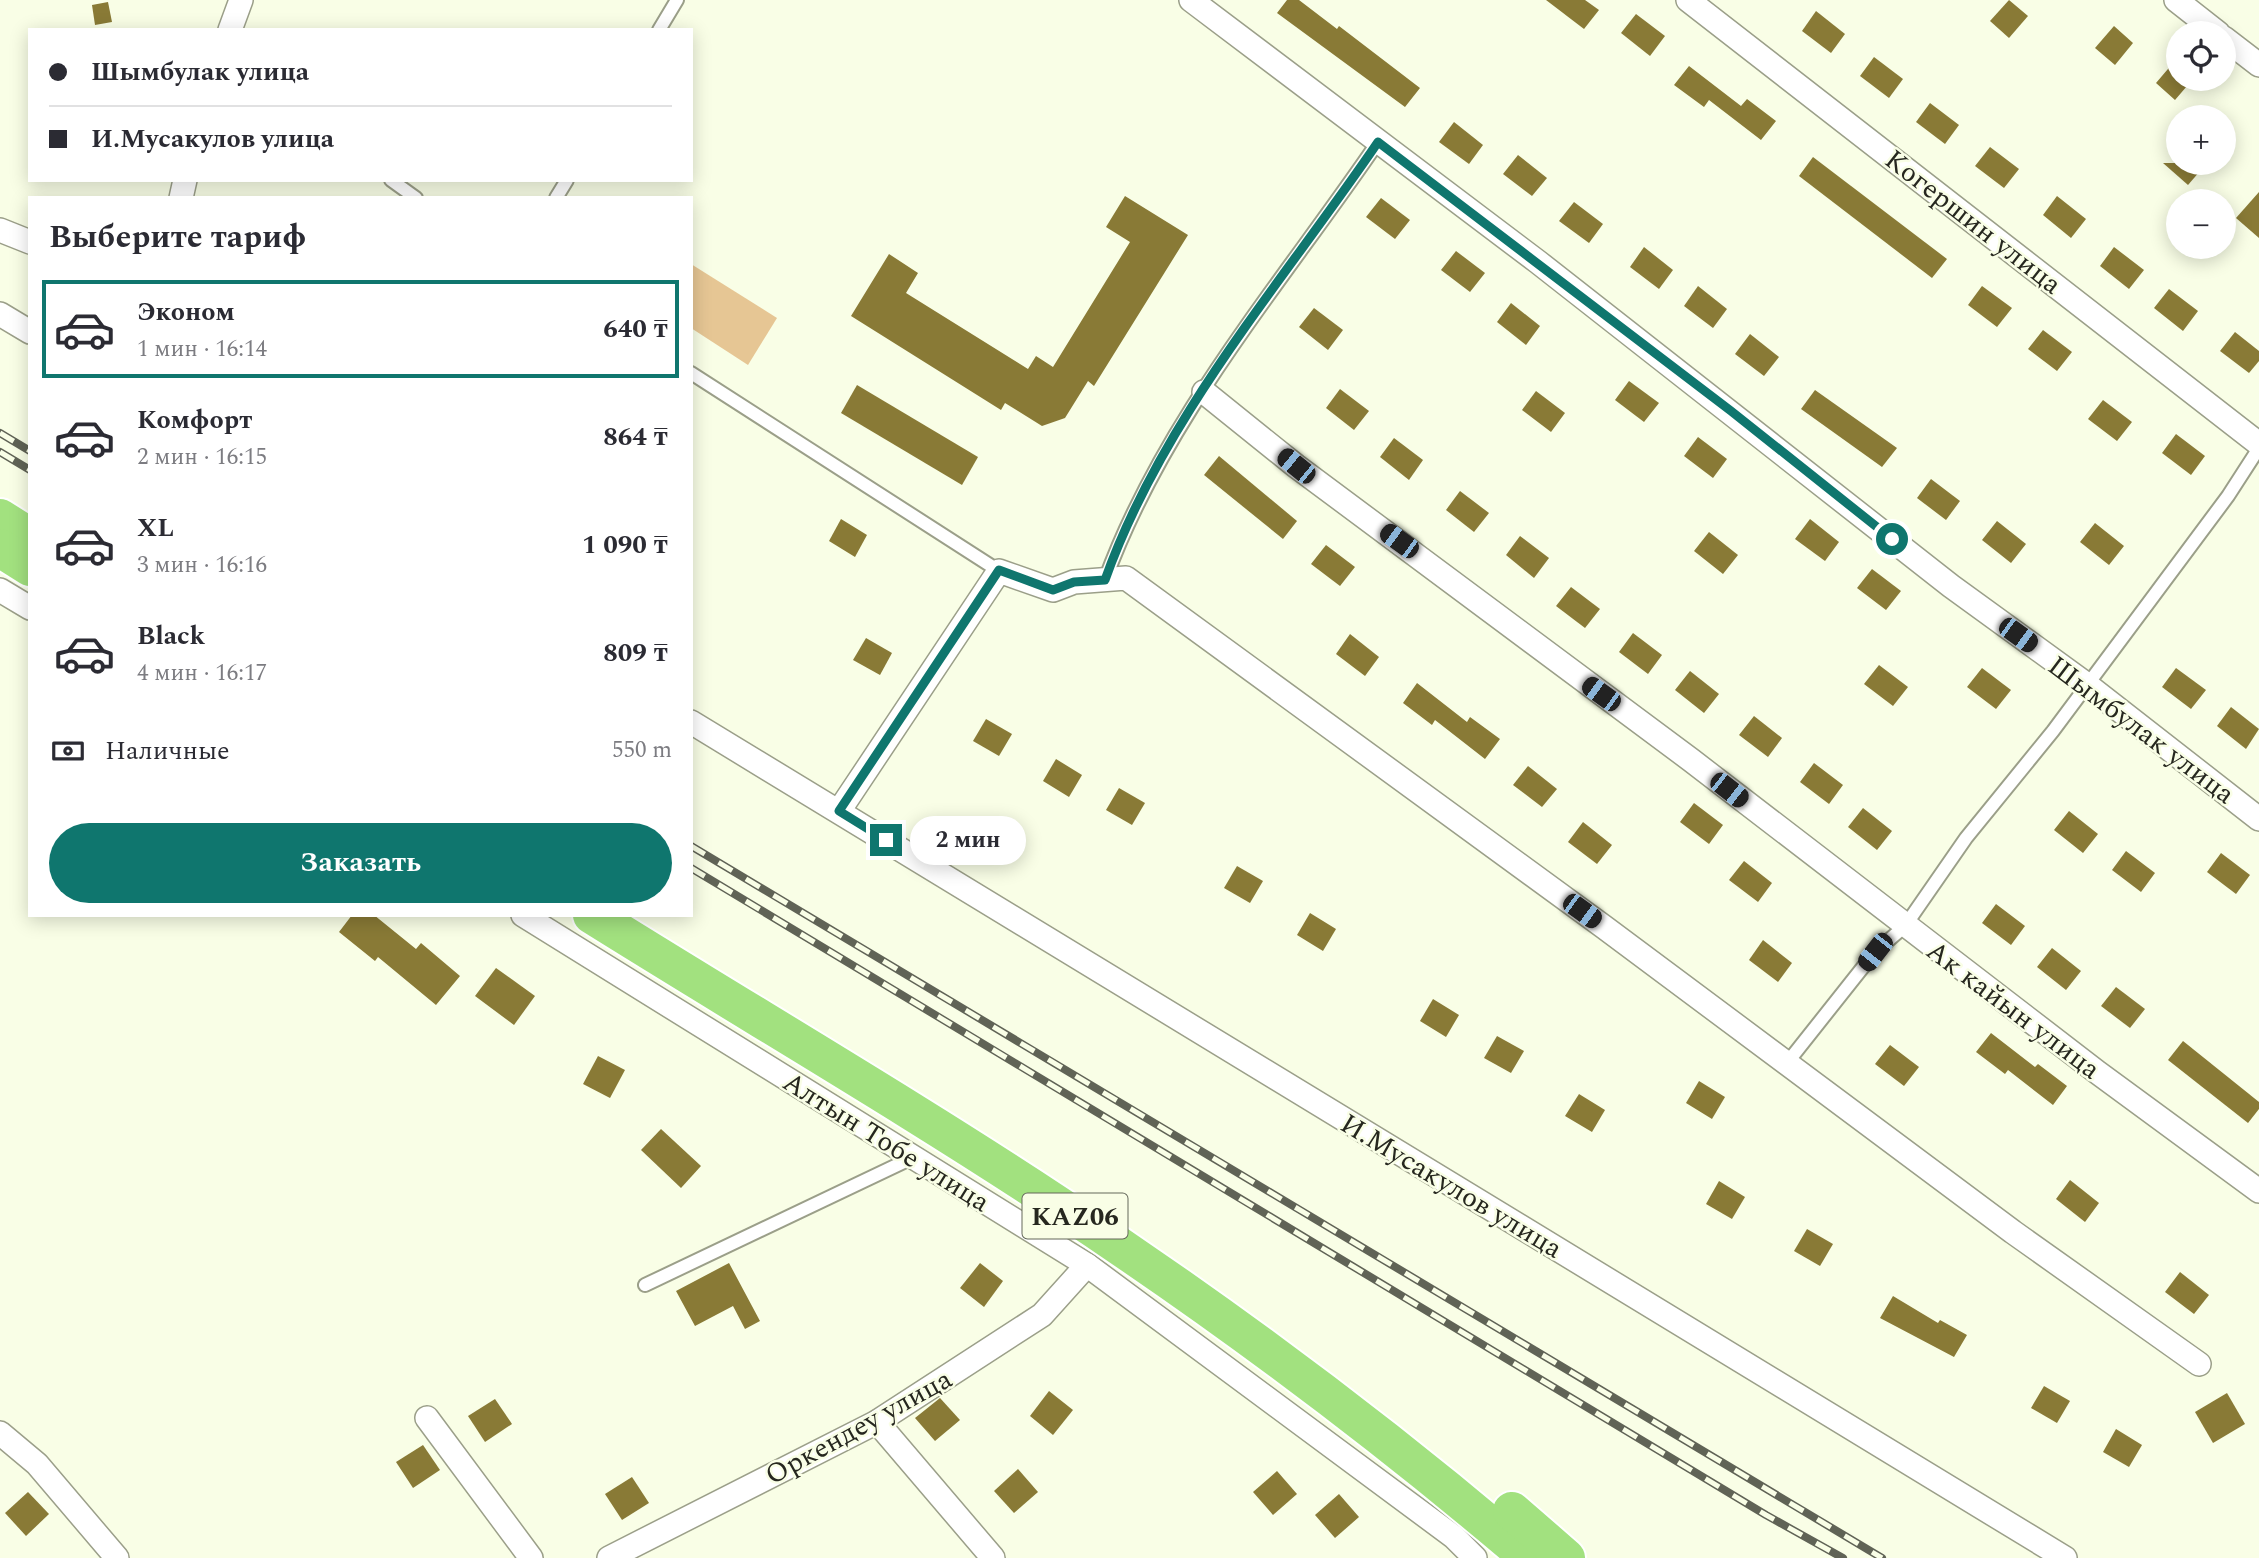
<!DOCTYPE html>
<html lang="ru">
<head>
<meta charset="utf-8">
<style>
  :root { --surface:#fff; --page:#f7f7f7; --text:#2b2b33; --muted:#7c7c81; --line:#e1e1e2; --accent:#0f766e }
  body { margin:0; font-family:Spectral,serif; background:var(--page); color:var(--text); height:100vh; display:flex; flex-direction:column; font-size:26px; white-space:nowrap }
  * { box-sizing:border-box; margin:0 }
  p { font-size:23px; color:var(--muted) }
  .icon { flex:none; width:38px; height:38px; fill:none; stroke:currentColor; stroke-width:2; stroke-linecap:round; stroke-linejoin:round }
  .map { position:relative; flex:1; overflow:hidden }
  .details { position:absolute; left:28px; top:196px; width:665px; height:721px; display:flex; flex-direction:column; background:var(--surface); border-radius:0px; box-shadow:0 4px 18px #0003 }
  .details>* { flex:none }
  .top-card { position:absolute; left:28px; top:28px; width:665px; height:154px; border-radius:0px; box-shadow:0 4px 18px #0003; display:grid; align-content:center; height:154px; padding:0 21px; background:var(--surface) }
  .fabs { position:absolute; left:2166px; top:21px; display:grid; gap:14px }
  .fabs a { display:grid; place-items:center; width:70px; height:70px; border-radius:50%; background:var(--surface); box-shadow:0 4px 18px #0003; font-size:35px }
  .end { position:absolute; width:32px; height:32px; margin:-16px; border:9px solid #0f766e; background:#fff; box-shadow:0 0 0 4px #fff }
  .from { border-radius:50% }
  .bubble { position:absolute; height:49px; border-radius:24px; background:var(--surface); box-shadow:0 4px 18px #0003; font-size:23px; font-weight:700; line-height:49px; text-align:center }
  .car { position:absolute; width:21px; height:42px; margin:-21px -10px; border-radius:9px; box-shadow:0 0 5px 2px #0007; background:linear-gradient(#222 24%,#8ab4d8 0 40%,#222 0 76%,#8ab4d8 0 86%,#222 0) }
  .top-card b { display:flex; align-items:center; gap:24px; height:66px; font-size:26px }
  .top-card b+b { border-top:2px solid var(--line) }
  .top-card i { width:18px; height:18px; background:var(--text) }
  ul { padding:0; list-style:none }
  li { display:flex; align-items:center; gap:21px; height:98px; margin:0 14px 10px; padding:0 7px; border:4px solid transparent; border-radius:0px }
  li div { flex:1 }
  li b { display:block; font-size:26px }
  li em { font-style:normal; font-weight:700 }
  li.on { border-color:var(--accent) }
  li>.icon { width:63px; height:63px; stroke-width:1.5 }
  h2 { padding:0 21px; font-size:32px; line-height:84px }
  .pay { display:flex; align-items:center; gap:18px; height:77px; padding:0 21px; font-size:26px }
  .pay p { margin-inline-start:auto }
  .button { display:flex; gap:14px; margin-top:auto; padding:14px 21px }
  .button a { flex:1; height:80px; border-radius:42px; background:var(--accent); color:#fff; font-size:28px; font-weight:700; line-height:80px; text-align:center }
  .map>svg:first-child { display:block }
  .green { fill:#e6c694 }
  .building { fill:#897a36 }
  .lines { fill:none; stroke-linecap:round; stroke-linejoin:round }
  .lane-casing { stroke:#9b9f89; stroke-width:16 }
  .street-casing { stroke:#9b9f89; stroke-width:26 }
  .highway-casing { stroke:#fff; stroke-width:42 }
  .lane { stroke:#fff; stroke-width:12 }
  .street { stroke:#fff; stroke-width:23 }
  .highway { stroke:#a2e17f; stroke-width:38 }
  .rail-casing { stroke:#606356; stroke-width:8 }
  .rail { stroke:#f9fee6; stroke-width:5; stroke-dasharray:16; stroke-linecap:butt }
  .route { stroke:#0f766e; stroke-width:9 }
  .labels { text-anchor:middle; stroke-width:5; stroke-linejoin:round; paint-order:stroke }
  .shield { fill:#f9fee6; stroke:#65685b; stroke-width:2 }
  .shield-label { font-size:26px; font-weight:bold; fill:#26271f }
  .street-label { font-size:28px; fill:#26271f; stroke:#f9fee6 }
</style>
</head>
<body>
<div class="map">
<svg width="2259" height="1558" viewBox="0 0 2259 1558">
  <rect width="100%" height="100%" fill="#f9fee6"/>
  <path class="green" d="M 691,264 L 777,318 L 748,365 L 691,328 Z"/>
  <g class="building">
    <path d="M 1287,0 L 1299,0 L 1337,29 L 1339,26 L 1420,88 L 1405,107 L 1277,13 Z"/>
    <path d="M 1546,0 L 1585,0 L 1599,10 L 1584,29 Z"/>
    <path d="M 2009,0 L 2028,16 L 2009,38 L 1990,21 Z"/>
    <path d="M 108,2 L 112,22 L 95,25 L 92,5 Z"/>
    <path d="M 1816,11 L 1845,34 L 1831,53 L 1802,31 Z"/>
    <path d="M 1636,14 L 1665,36 L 1650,56 L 1621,33 Z"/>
    <path d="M 2114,26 L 2133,43 L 2115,65 L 2095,48 Z"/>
    <path d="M 2179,56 L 2179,79 L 2193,79 L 2175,100 L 2156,83 Z"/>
    <path d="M 1874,57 L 1903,79 L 1889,98 L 1860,76 Z"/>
    <path d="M 1689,66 L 1741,106 L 1747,99 L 1776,121 L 1761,140 L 1709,100 L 1704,107 L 1674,85 Z"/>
    <path d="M 1930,103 L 1959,125 L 1945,144 L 1916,122 Z"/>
    <path d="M 1454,122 L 1483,145 L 1469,164 L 1439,142 Z"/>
    <path d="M 1990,147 L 2019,169 L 2004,188 L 1975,166 Z"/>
    <path d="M 1518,155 L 1547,178 L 1532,196 L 1503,174 Z"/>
    <path d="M 1813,157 L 1947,259 L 1932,278 L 1799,176 Z"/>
    <path d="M 2163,163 L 2207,163 L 2188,185 Z"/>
    <path d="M 2259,192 L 2259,238 L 2236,218 Z"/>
    <path d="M 1125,196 L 1188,235 L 1094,386 L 1088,381 L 1065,418 L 1042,426 L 1005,403 L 1001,410 L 851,316 L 889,254 L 918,273 L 906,293 L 1028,369 L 1036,356 L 1053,367 L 1130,242 L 1106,227 Z"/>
    <path d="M 2057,196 L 2086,219 L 2071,238 L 2043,215 Z"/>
    <path d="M 1381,198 L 1410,220 L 1395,239 L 1366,217 Z"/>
    <path d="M 1574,202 L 1603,224 L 1589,243 L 1559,221 Z"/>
    <path d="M 1644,247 L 1673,270 L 1659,289 L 1630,267 Z"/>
    <path d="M 2114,247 L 2144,270 L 2129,289 L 2100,266 Z"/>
    <path d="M 1456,251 L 1485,273 L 1470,292 L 1441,270 Z"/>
    <path d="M 1698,286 L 1727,309 L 1713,328 L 1684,306 Z"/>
    <path d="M 1982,286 L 2012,308 L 1997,327 L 1968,305 Z"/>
    <path d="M 2169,289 L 2198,311 L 2183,331 L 2154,308 Z"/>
    <path d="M 1511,303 L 1540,326 L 1526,345 L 1497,322 Z"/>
    <path d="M 1314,308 L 1343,330 L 1328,350 L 1299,327 Z"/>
    <path d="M 2043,330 L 2072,352 L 2057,371 L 2028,349 Z"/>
    <path d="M 2235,332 L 2259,351 L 2259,361 L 2249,373 L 2220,351 Z"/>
    <path d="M 1750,334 L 1779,357 L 1764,376 L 1735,354 Z"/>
    <path d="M 1629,381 L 1659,403 L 1644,422 L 1615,400 Z"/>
    <path d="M 857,385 L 978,457 L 962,485 L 841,413 Z"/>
    <path d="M 1340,389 L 1369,411 L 1354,430 L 1326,408 Z"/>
    <path d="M 1815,390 L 1897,448 L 1882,467 L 1801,409 Z"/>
    <path d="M 1536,391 L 1565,413 L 1551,432 L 1522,410 Z"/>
    <path d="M 2103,400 L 2132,422 L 2117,441 L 2088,419 Z"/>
    <path d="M 2176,434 L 2205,456 L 2191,475 L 2162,453 Z"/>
    <path d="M 1698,437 L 1727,459 L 1713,478 L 1684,456 Z"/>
    <path d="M 1394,438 L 1423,460 L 1409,480 L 1380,457 Z"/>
    <path d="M 1219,456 L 1297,521 L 1283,539 L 1204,475 Z"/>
    <path d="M 1931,479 L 1960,501 L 1946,520 L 1917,498 Z"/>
    <path d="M 1460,491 L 1489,513 L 1474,532 L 1446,510 Z"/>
    <path d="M 841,519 L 867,535 L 855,557 L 829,541 Z"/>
    <path d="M 1810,519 L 1839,542 L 1825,561 L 1795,539 Z"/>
    <path d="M 1997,521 L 2026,544 L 2011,563 L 1982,540 Z"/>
    <path d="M 2095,523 L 2124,546 L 2109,565 L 2080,542 Z"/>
    <path d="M 1709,532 L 1738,555 L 1723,574 L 1694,551 Z"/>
    <path d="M 1520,536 L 1549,558 L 1534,578 L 1506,555 Z"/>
    <path d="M 1326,545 L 1355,567 L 1340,586 L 1311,564 Z"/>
    <path d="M 1872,569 L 1901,591 L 1886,610 L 1857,588 Z"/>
    <path d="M 1571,587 L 1600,609 L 1585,628 L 1556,606 Z"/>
    <path d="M 1633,633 L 1662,655 L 1648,674 L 1619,652 Z"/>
    <path d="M 1350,634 L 1379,657 L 1365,676 L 1336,654 Z"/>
    <path d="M 866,638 L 892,653 L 880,675 L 853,660 Z"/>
    <path d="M 1879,665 L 1908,687 L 1893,706 L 1864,684 Z"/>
    <path d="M 1982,668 L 2011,690 L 1996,709 L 1967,687 Z"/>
    <path d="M 2176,668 L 2206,690 L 2191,709 L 2162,687 Z"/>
    <path d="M 1690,671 L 1719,694 L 1704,713 L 1675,690 Z"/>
    <path d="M 1417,683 L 1467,722 L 1470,717 L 1500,739 L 1485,759 L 1435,720 L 1432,725 L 1403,703 Z"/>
    <path d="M 2231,707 L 2259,729 L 2246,749 L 2217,726 Z"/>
    <path d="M 1754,716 L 1782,738 L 1768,757 L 1739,735 Z"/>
    <path d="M 986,719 L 1012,734 L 999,756 L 973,741 Z"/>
    <path d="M 1056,759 L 1082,775 L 1069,797 L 1043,781 Z"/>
    <path d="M 1814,763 L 1843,785 L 1829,804 L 1800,782 Z"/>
    <path d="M 1528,766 L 1557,789 L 1542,807 L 1513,785 Z"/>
    <path d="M 1119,788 L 1145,803 L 1132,825 L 1106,810 Z"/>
    <path d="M 1694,803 L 1723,825 L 1709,844 L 1680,822 Z"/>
    <path d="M 1863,808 L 1892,831 L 1877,850 L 1848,827 Z"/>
    <path d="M 2069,811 L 2098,834 L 2083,853 L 2054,830 Z"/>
    <path d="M 1583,822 L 1612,845 L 1597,864 L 1568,842 Z"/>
    <path d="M 2126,851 L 2155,873 L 2141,892 L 2112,870 Z"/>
    <path d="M 2221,853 L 2250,875 L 2236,894 L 2207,872 Z"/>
    <path d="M 1744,861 L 1772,883 L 1758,902 L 1729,880 Z"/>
    <path d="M 1237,866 L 1263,881 L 1250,903 L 1224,888 Z"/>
    <path d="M 1996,904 L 2025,926 L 2011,945 L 1982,923 Z"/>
    <path d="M 1310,913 L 1336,929 L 1323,951 L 1297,935 Z"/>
    <path d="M 352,915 L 374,915 L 416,949 L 421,943 L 460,976 L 436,1005 L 378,957 L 375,961 L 339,932 Z"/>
    <path d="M 1763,940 L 1792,963 L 1778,982 L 1749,960 Z"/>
    <path d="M 2052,948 L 2081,971 L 2066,990 L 2037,967 Z"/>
    <path d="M 496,968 L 535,996 L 514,1025 L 475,996 Z"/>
    <path d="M 2116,987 L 2145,1009 L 2130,1028 L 2101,1006 Z"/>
    <path d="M 1433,999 L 1459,1015 L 1446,1037 L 1420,1021 Z"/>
    <path d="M 1991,1033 L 2035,1067 L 2038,1064 L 2067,1086 L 2053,1105 L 2008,1070 L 2005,1074 L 1976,1052 Z"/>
    <path d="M 1497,1036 L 1524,1051 L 1511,1073 L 1484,1058 Z"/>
    <path d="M 2183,1041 L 2259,1102 L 2259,1109 L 2248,1123 L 2168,1060 Z"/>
    <path d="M 1890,1045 L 1919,1067 L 1904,1086 L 1875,1064 Z"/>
    <path d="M 598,1056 L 625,1070 L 610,1098 L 583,1084 Z"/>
    <path d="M 1699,1081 L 1725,1097 L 1712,1119 L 1686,1103 Z"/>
    <path d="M 1579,1094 L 1605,1110 L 1592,1132 L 1565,1116 Z"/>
    <path d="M 661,1129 L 701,1166 L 681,1188 L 641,1150 Z"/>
    <path d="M 2070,1180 L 2099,1203 L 2085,1222 L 2056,1199 Z"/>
    <path d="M 1719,1181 L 1745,1197 L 1732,1219 L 1706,1204 Z"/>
    <path d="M 1807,1229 L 1833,1244 L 1820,1266 L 1794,1251 Z"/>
    <path d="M 729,1263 L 760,1321 L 745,1329 L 733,1306 L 695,1326 L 676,1291 Z"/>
    <path d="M 980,1263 L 1003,1281 L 984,1307 L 960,1288 Z"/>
    <path d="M 2180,1272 L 2209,1295 L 2194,1314 L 2165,1292 Z"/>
    <path d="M 1893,1296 L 1938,1323 L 1940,1320 L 1967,1335 L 1954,1357 L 1880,1318 Z"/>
    <path d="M 2044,1386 L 2070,1401 L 2057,1423 L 2031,1408 Z"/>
    <path d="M 1049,1391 L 1073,1410 L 1053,1435 L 1030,1416 Z"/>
    <path d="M 2227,1393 L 2245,1424 L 2213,1443 L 2195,1412 Z"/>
    <path d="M 940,1398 L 960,1420 L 935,1441 L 915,1418 Z"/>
    <path d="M 495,1399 L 512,1424 L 485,1442 L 468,1416 Z"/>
    <path d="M 2116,1429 L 2142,1445 L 2129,1467 L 2103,1452 Z"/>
    <path d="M 423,1445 L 440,1470 L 413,1488 L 396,1462 Z"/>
    <path d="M 1018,1469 L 1038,1492 L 1014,1513 L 994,1491 Z"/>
    <path d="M 1277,1471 L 1297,1494 L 1273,1515 L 1253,1492 Z"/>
    <path d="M 632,1477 L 649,1503 L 622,1520 L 605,1494 Z"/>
    <path d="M 28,1492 L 49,1514 L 26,1536 L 5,1513 Z"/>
    <path d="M 1339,1494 L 1359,1517 L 1335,1538 L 1315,1515 Z"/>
  </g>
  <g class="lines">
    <defs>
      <g id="lane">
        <path d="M 659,30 L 677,0"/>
        <path d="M 391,180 L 416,198"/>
        <path d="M 556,198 L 567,180"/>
        <path d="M 691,373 L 999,571"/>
        <path d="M 1105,580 C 1164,418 1282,283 1378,142"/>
        <path d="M 1787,1063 L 1875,952 L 1905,926 L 1966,838 L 2053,731 L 2228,496 L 2259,448"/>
        <path d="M 645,1285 L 912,1158"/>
      </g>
      <g id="street">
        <path d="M 1191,0 L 1538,262 L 1951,586 L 2086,684 L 2259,819"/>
        <path d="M 1688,0 L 2259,444"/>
        <path d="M 2176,0 L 2218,33"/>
        <path d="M 230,30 L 241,0"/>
        <path d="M 2224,38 L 2259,65"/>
        <path d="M 181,198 L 185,180"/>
        <path d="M 0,230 L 30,242"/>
        <path d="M 0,314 L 30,332"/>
        <path d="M 1204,392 L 1296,466 L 1691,760 L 2097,1072 L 2259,1191"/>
        <path d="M 0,590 L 30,608"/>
        <path d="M 691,722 L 2065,1558"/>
        <path d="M 839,811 L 999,571 L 1053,590 L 1074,582 L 1126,578 L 1604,927 L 2013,1232 L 2199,1364"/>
        <path d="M 523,915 L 1087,1265 L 1454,1537 L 1475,1558"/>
        <path d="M 427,1418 L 531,1558"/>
        <path d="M 877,1422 L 993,1558"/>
        <path d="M 0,1433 L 37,1464 L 117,1558"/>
        <path d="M 609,1558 L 877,1422 L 1042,1315 L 1087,1265"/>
      </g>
      <g id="highway">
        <path d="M 0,518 L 30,537"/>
        <path d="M 0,548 L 30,567"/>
        <path d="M 592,915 C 747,1012 905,1104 1058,1205 C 1222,1313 1379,1430 1529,1558"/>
        <path d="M 1512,1511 L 1566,1558"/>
      </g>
    </defs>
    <use href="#lane" class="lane-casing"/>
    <use href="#street" class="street-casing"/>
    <use href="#highway" class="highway-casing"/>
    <use href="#lane" class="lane"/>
    <use href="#street" class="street"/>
    <use href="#highway" class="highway"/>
    <defs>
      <g id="rail">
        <path d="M 0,433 L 30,451"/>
        <path d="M 0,452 L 30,470"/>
        <path d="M 691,846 L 1882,1558"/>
        <path d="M 691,868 L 1766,1515 L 1843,1558"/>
      </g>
    </defs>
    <use href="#rail" class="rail-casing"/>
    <use href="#rail" class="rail"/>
  </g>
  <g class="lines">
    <path class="route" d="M 886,840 L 839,811 L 999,570 L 1053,590 L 1074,582 L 1105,580 C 1163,417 1282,283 1378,142 L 1731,411 L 1892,539"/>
  </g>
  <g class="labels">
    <rect class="shield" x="1022.5" y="1193.5" width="105" height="45" rx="5"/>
    <g class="shield-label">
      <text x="1075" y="1225">KАZ06</text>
    </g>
    <g class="street-label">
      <text transform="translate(1974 221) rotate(38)" y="10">Когершин улица</text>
      <text transform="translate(2142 729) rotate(37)" y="10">Шымбулак улица</text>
      <text transform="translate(2014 1009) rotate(37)" y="10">Ак кайын улица</text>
      <text transform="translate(887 1141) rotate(32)" y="10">Алтын Тобе улица</text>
      <text transform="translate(1452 1185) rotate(31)" y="10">И.Мусакулов улица</text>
      <text transform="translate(858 1426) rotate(-29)" y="10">Оркендеу улица</text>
    </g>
  </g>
</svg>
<div class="fabs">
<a><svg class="icon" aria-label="locate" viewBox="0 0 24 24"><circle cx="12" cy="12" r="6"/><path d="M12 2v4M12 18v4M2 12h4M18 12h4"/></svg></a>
<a>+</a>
<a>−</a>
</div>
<i class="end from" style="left:1892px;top:539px"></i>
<i class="end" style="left:886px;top:840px"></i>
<div class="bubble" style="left:910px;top:816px;width:116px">2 мин</div>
<i class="car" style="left:1296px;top:466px;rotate:309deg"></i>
<i class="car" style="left:1399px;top:541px;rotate:306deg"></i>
<i class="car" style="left:2018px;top:635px;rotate:126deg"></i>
<i class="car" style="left:1601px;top:694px;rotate:306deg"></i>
<i class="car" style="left:1729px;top:790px;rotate:128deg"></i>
<i class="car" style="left:1582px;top:911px;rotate:126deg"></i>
<i class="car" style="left:1875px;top:952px;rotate:218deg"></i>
<div class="top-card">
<b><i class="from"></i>Шымбулак улица</b>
<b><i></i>И.Мусакулов улица</b>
</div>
<section class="details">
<h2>Выберите тариф</h2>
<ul>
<li class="on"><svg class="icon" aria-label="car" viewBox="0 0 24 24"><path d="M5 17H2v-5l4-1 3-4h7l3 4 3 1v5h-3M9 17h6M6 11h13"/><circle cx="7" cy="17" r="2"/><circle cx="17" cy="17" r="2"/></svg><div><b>Эконом</b><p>1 мин · 16:14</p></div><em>640 ₸</em></li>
<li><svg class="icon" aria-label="car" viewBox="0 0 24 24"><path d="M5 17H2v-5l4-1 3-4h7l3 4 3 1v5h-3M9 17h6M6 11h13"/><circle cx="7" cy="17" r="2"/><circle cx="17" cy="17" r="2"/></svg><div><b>Комфорт</b><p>2 мин · 16:15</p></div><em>864 ₸</em></li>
<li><svg class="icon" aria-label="car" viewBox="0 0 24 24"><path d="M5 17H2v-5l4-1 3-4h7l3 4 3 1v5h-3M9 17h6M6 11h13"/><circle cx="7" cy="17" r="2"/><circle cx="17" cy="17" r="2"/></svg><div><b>XL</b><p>3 мин · 16:16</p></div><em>1 090 ₸</em></li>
<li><svg class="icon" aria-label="car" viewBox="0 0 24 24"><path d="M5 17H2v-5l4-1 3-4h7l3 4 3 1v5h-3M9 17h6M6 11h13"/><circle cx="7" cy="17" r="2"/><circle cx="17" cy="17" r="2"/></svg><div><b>Black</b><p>4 мин · 16:17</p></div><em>809 ₸</em></li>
</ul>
<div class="pay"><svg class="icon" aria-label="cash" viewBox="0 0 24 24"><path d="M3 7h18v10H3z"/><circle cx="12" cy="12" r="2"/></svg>Наличные<p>550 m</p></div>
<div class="button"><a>Заказать</a></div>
</section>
</div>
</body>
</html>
